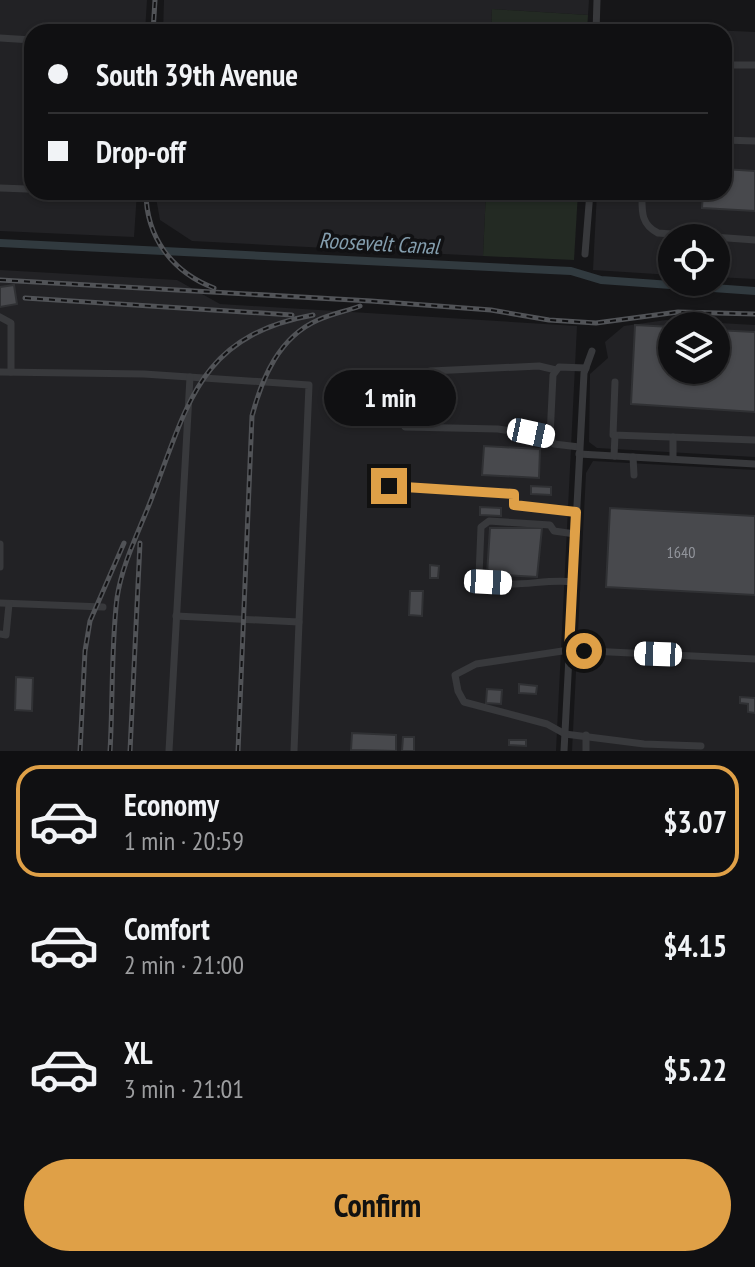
<!DOCTYPE html>
<html lang="en">
<head>
<meta charset="utf-8">
<style>
  :root { --surface:#101012; --page:#1e1e20; --text:#f1f3f6; --muted:#9c9d9f; --line:#303032; --accent:#dfa047 }
  body { margin:0; font-family:"PT Sans Narrow",sans-serif; background:var(--page); color:var(--text); height:100vh; display:flex; flex-direction:column; font-size:30px; white-space:nowrap }
  * { box-sizing:border-box; margin:0 }
  p { font-size:26px; color:var(--muted) }
  .icon { flex:none; width:44px; height:44px; fill:none; stroke:currentColor; stroke-width:2; stroke-linecap:round; stroke-linejoin:round }
  .map { position:relative; height:751px; overflow:hidden }
  .drawer { display:flex; flex-direction:column; background:var(--surface); flex:1 }
  .drawer>* { flex:none }
  .top-card { position:absolute; left:24px; top:24px; width:708px; height:176px; border-radius:24px; box-shadow:0 2px 6px #0004,0 0 0 2px var(--line); display:grid; align-content:center; height:176px; padding:0 24px; background:var(--surface) }
  .fabs { position:absolute; left:658px; top:224px; display:grid; gap:16px }
  .fabs a { display:grid; place-items:center; width:72px; height:72px; border-radius:50%; background:var(--surface); box-shadow:0 2px 6px #0004,0 0 0 2px var(--line); font-size:40px }
  .end { position:absolute; width:36px; height:36px; margin:-18px; border:10px solid #dfa047; background:#111; box-shadow:0 0 0 4px #111 }
  .from { border-radius:50% }
  .bubble { position:absolute; height:56px; border-radius:28px; background:var(--surface); box-shadow:0 2px 6px #0004,0 0 0 2px var(--line); font-size:26px; font-weight:700; line-height:56px; text-align:center }
  .car { position:absolute; width:24px; height:48px; margin:-24px -12px; border-radius:10px; box-shadow:0 0 6px 2px #0007; background:linear-gradient(#fff 24%,#345 0 40%,#fff 0 76%,#345 0 86%,#fff 0) }
  .top-card b { display:flex; align-items:center; gap:28px; height:76px; font-size:30px }
  .top-card b+b { border-top:2px solid var(--line) }
  .top-card i { width:20px; height:20px; background:var(--text) }
  ul { padding:14px 0 0; list-style:none }
  li { display:flex; align-items:center; gap:24px; height:112px; margin:0 16px 12px; padding:0 8px; border:4px solid transparent; border-radius:24px }
  li div { flex:1 }
  li b { display:block; font-size:30px }
  li em { font-style:normal; font-weight:700 }
  li.current { border-color:var(--accent) }
  li>.icon { width:72px; height:72px; stroke-width:1.5 }
  .action { display:flex; gap:16px; margin-top:auto; padding:16px 24px }
  .action a { flex:1; height:92px; border-radius:48px; background:var(--accent); color:#111; font-size:32px; font-weight:700; line-height:92px; text-align:center }
  .map>svg:first-child { display:block }
  .built { fill:#222225; fill-rule:evenodd }
  .green { fill:#232a23 }
  .lines { fill:none; stroke-linecap:round; stroke-linejoin:round }
  .canal { stroke:#313a3f; stroke-width:8 }
  .building { fill:#48494d; stroke:#303134; stroke-width:2 }
  .minor { stroke:#38393c; stroke-width:7 }
  .rail-casing { stroke:#515357; stroke-width:5 }
  .rail { stroke:#111113; stroke-width:2; stroke-dasharray:6; stroke-linecap:butt }
  .route { stroke:#dfa047; stroke-width:10 }
  .labels { text-anchor:middle; stroke-width:7; stroke-linejoin:round; paint-order:stroke }
  .number-label { font-size:16px; fill:#92959c }
  .water-label { font-size:22px; font-style:italic; fill:#849eae; stroke:#111113 }
</style>
</head>
<body>
<div class="map">
<svg width="755" height="751" viewBox="0 0 755 751">
  <rect width="100%" height="100%" fill="#161618"/>
  <g class="built">
    <path d="M 0,0 L 147,0 L 145,32 L 32,32 L 32,192 L 137,192 L 134,237 L 0,231 Z"/>
    <path d="M 164,0 L 589,0 L 588,15 L 492,9 L 491,32 L 163,32 Z"/>
    <path d="M 606,25 L 755,32 L 755,279 L 716,277 L 716,238 L 672,238 L 672,275 L 593,270 L 597,192 L 724,192 L 724,32 L 605,32 Z"/>
    <path d="M 155,192 L 486,192 L 483,256 L 192,241 L 160,220 Z"/>
    <path d="M 0,270 L 177,280 L 220,304 L 577,326 L 556,751 L 0,751 Z"/>
    <path d="M 666,320 L 755,325 L 755,457 L 597,448 L 589,442 L 590,374 L 608,358 L 605,342 L 624,326 ZM 672,326 L 716,326 L 716,370 L 672,370 Z"/>
    <path d="M 593,461 L 755,470 L 755,751 L 572,751 L 586,473 Z"/>
  </g>
  <g class="green">
    <path d="M 492,9 L 588,15 L 587,32 L 491,32 Z"/>
    <path d="M 486,192 L 578,192 L 574,260 L 483,256 Z"/>
  </g>
  <g class="lines">
    <path class="canal" d="M 0,243 L 571,271 L 601,280 L 755,291"/>
  </g>
  <g class="building">
    <path d="M 724,169 L 755,171 L 755,211 L 702,208 L 703,192 L 724,192 Z"/>
    <path d="M 89,192 L 130,192 L 130,195 Z"/>
    <path d="M 14,285 L 17,304 L 0,307 L 0,287 Z"/>
    <path d="M 635,325 L 672,327 L 672,370 L 716,370 L 716,330 L 755,332 L 755,412 L 631,404 Z"/>
    <path d="M 484,446 L 540,449 L 539,478 L 482,475 Z"/>
    <path d="M 531,486 L 551,487 L 551,495 L 531,494 Z"/>
    <path d="M 480,507 L 501,508 L 501,516 L 480,515 Z"/>
    <path d="M 610,508 L 755,516 L 755,595 L 606,587 Z"/>
    <path d="M 490,528 L 542,528 L 537,577 L 487,574 Z"/>
    <path d="M 430,565 L 439,566 L 438,578 L 430,578 Z"/>
    <path d="M 410,591 L 423,591 L 422,616 L 409,615 Z"/>
    <path d="M 16,677 L 33,678 L 32,711 L 15,710 Z"/>
    <path d="M 519,684 L 537,686 L 536,694 L 519,693 Z"/>
    <path d="M 487,689 L 502,690 L 501,704 L 486,703 Z"/>
    <path d="M 740,697 L 755,698 L 755,713 L 748,712 L 748,704 L 740,703 Z"/>
    <path d="M 352,733 L 396,735 L 396,751 L 351,750 Z"/>
    <path d="M 403,737 L 414,737 L 414,751 L 402,751 Z"/>
    <path d="M 509,740 L 526,740 L 526,746 L 509,745 Z"/>
  </g>
  <g class="lines">
    <g class="minor">
      <path d="M 596,32 L 597,0"/>
      <path d="M 0,38 L 32,40"/>
      <path d="M 724,65 L 755,65"/>
      <path d="M 724,140 L 755,141"/>
      <path d="M 0,188 L 27,189 L 32,186"/>
      <path d="M 642,192 C 642,210 640,224 658,233 L 755,240"/>
      <path d="M 585,254 L 590,192"/>
      <path d="M 0,317 L 11,323 L 11,372"/>
      <path d="M 0,372 L 144,374 L 309,385 L 299,622 L 176,616"/>
      <path d="M 615,382 L 613,435 L 755,440"/>
      <path d="M 550,437 L 498,429 L 405,427 C 396,411 397,393 403,376 L 431,371 L 539,366 L 556,370"/>
      <path d="M 579,447 L 554,444 L 550,437 L 553,375 L 559,367 L 586,368"/>
      <path d="M 579,454 L 755,464"/>
      <path d="M 614,456 L 615,435"/>
      <path d="M 633,457 L 634,475"/>
      <path d="M 673,459 L 673,437"/>
      <path d="M 389,486 L 514,494 L 514,505 L 576,512"/>
      <path d="M 0,544 L 0,567"/>
      <path d="M 573,582 C 544,578 513,590 484,580 L 479,576 L 481,527 L 489,521 L 550,525 L 554,531 L 575,534"/>
      <path d="M 0,603 L 103,607"/>
      <path d="M 0,634 L 6,635 L 9,604"/>
      <path d="M 701,746 L 644,744 L 565,734 L 547,724 L 464,702 L 458,691 L 455,675 L 476,664 L 569,650 L 755,659"/>
      <path d="M 169,751 L 190,377"/>
      <path d="M 294,751 L 299,622"/>
      <path d="M 564,751 L 584,373 L 592,351"/>
      <path d="M 586,751 L 586,735"/>
    </g>
    <defs>
      <g id="rail">
        <path d="M 153,32 L 155,0"/>
        <path d="M 146,192 C 146,237 172,272 214,288"/>
        <path d="M 0,280 L 371,301 L 491,310 L 549,320 L 596,323 L 678,312 L 755,314"/>
        <path d="M 25,298 L 292,315"/>
        <path d="M 80,751 L 85,651 L 90,621 L 124,543"/>
        <path d="M 110,751 C 113,701 111,648 117,598 C 122,564 139,531 151,500 C 188,405 198,336 313,315"/>
        <path d="M 130,751 L 140,543"/>
        <path d="M 238,751 L 252,416 C 262,378 279,337 318,320 C 331,314 347,311 360,306"/>
      </g>
    </defs>
    <use href="#rail" class="rail-casing"/>
    <use href="#rail" class="rail"/>
  </g>
  <g class="lines">
    <path class="route" d="M 389,486 L 514,494 L 514,505 L 576,512 L 569,650 L 584,651"/>
  </g>
  <g class="labels">
    <g class="number-label">
      <text x="681" y="558">1640</text>
    </g>
    <g class="water-label">
      <text transform="translate(379 243) rotate(3)" y="8">Roosevelt Canal</text>
    </g>
  </g>
</svg>
<div class="fabs">
<a><svg class="icon" aria-label="locate" viewBox="0 0 24 24"><circle cx="12" cy="12" r="6"/><path d="M12 2v4M12 18v4M2 12h4M18 12h4"/></svg></a>
<a><svg class="icon" aria-label="layers" viewBox="0 0 24 24"><path d="M12 4l9 5-9 5-9-5zM3 14l9 5 9-5"/></svg></a>
</div>
<i class="end from" style="left:584px;top:651px"></i>
<i class="end" style="left:389px;top:486px"></i>
<div class="bubble" style="left:324px;top:370px;width:132px">1 min</div>
<i class="car" style="left:531px;top:433px;rotate:102deg"></i>
<i class="car" style="left:488px;top:582px;rotate:93deg"></i>
<i class="car" style="left:658px;top:654px;rotate:272deg"></i>
<div class="top-card">
<b><i class="from"></i>South 39th Avenue</b>
<b><i></i>Drop-off</b>
</div>
</div>
<section class="drawer">
<ul>
<li class="current"><svg class="icon" aria-label="car" viewBox="0 0 24 24"><path d="M5 17H2v-5l4-1 3-4h7l3 4 3 1v5h-3M9 17h6M6 11h13"/><circle cx="7" cy="17" r="2"/><circle cx="17" cy="17" r="2"/></svg><div><b>Economy</b><p>1 min · 20:59</p></div><em>$3.07</em></li>
<li><svg class="icon" aria-label="car" viewBox="0 0 24 24"><path d="M5 17H2v-5l4-1 3-4h7l3 4 3 1v5h-3M9 17h6M6 11h13"/><circle cx="7" cy="17" r="2"/><circle cx="17" cy="17" r="2"/></svg><div><b>Comfort</b><p>2 min · 21:00</p></div><em>$4.15</em></li>
<li><svg class="icon" aria-label="car" viewBox="0 0 24 24"><path d="M5 17H2v-5l4-1 3-4h7l3 4 3 1v5h-3M9 17h6M6 11h13"/><circle cx="7" cy="17" r="2"/><circle cx="17" cy="17" r="2"/></svg><div><b>XL</b><p>3 min · 21:01</p></div><em>$5.22</em></li>
</ul>
<div class="action"><a>Confirm</a></div>
</section>
</body>
</html>
